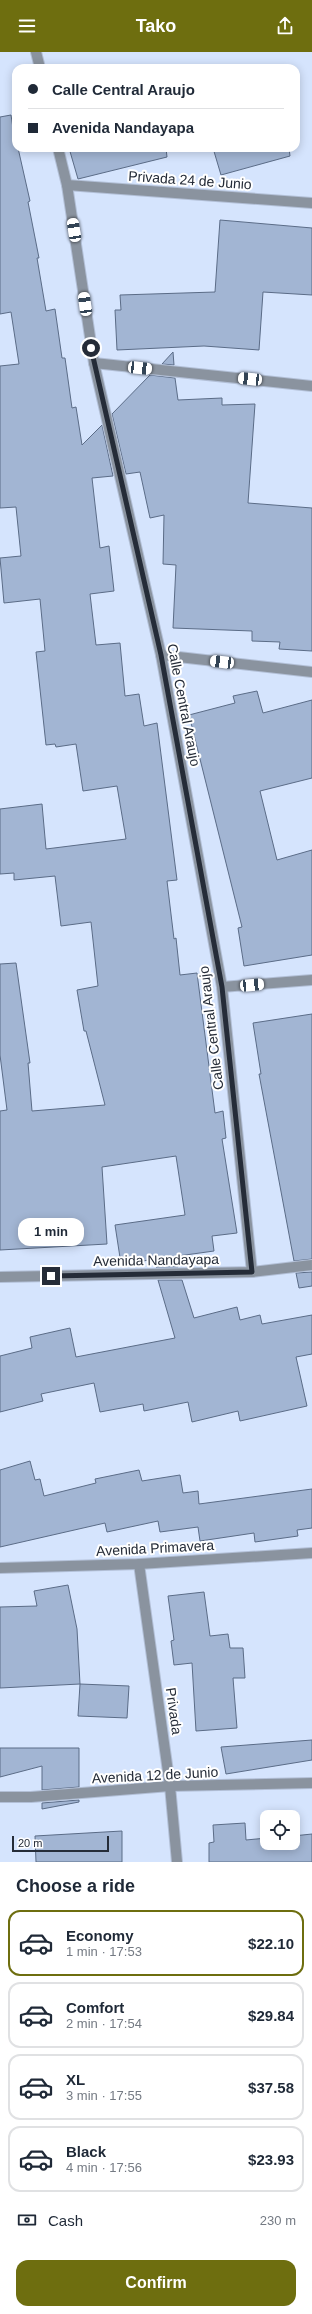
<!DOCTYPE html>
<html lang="en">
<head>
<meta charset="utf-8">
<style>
  :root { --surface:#fff; --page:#f6f6f7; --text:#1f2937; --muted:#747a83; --line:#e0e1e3; --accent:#6e6e0f }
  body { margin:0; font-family:Arial,sans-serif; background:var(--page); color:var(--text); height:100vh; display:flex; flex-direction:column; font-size:15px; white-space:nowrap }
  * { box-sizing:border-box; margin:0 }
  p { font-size:13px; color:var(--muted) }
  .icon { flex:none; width:22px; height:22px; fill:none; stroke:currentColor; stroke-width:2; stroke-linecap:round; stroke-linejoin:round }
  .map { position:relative; height:1810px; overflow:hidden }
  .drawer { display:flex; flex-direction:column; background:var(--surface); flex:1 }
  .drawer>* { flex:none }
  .hud { position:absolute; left:12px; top:12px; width:288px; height:88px; border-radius:12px; box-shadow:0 2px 10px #0003; display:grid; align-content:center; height:88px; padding:0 16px; background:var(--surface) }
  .buttons { position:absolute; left:260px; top:1758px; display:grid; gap:8px }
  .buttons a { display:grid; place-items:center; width:40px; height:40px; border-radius:8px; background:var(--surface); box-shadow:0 2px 10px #0003; font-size:20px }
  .scale { position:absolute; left:12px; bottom:10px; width:97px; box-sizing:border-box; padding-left:4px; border:2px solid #252c38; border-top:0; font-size:11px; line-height:14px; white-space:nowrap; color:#252c38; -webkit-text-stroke:3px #fff; paint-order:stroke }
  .end { position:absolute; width:18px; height:18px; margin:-9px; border:5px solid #252c38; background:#fff; box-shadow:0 0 0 2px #fff }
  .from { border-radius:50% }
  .bubble { position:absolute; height:28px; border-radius:12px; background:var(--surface); box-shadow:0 2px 10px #0003; font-size:13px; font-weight:600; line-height:28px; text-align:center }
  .car { position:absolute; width:12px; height:24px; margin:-12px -6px; border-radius:5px; box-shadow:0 0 3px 1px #0007; background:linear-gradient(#fff 24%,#345 0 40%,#fff 0 76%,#345 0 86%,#fff 0) }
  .hud b { display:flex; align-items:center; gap:14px; height:38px; font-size:15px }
  .hud b+b { border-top:1px solid var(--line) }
  .hud i { width:10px; height:10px; background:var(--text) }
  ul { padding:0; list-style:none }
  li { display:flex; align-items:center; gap:12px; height:66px; margin:0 8px 6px; padding:0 8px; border:2px solid var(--line); border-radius:12px }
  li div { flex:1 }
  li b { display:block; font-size:15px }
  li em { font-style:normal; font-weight:600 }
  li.on { border-color:var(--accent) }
  li>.icon { width:36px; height:36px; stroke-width:1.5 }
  h2 { padding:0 16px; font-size:18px; line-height:48px }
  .pay { display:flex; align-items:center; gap:10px; height:44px; padding:0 16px; font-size:15px }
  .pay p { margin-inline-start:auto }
  .primary-button { display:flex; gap:8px; margin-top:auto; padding:8px 16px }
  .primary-button a { flex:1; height:46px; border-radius:12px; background:var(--accent); color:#fff; font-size:16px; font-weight:600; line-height:46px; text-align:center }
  header { display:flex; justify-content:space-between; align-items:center; height:52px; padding:0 16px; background:var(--accent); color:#fff; font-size:18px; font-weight:600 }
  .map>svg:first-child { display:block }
  .building { fill:#a2b5d3; stroke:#5b6c87 }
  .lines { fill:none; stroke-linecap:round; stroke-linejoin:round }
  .minor-casing { stroke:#b2bfd6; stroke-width:12 }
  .minor { stroke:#8a939f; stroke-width:10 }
  .route { stroke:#252c38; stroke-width:5 }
  .labels { text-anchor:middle; stroke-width:4; stroke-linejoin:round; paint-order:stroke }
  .street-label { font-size:14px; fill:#252c38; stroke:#fff }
</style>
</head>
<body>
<header><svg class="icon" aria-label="menu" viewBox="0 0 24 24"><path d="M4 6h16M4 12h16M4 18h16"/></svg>Tako<svg class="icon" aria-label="share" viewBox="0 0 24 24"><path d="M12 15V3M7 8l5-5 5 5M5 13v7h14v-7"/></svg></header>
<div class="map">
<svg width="312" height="1810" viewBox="0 0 312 1810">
  <rect width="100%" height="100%" fill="#d5e4fd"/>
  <g class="building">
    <path d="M 11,63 L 16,96 L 18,96 L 30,149 L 28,150 L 39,206 L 37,206 L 46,259 L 55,257 L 62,306 L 65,306 L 72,356 L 76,355 L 82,393 L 102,373 L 113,424 L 92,426 L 100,496 L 109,494 L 114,539 L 90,542 L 96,593 L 120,591 L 125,644 L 139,642 L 144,674 L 157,671 L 177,828 L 167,829 L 174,887 L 176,886 L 180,923 L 197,921 L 215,1061 L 223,1059 L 226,1086 L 222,1087 L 237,1181 L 212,1184 L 214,1199 L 121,1212 L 115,1173 L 185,1163 L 176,1104 L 102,1115 L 107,1192 L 0,1198 L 0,1059 L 7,1058 L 0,1003 L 0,912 L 16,911 L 30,1011 L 28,1011 L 32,1059 L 105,1053 L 86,979 L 84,979 L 77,938 L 98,934 L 91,870 L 61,874 L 55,824 L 14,828 L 14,821 L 0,822 L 0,757 L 42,752 L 46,797 L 126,787 L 117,734 L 83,739 L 76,692 L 56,695 L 55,692 L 46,693 L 36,600 L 45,599 L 40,547 L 4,551 L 0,506 L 21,504 L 16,455 L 0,456 L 0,314 L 19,312 L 11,260 L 0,262 L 0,65 Z"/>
    <path d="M 69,96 L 166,96 L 167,105 L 78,127 Z"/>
    <path d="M 213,96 L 289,96 L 290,104 L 221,123 Z"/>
    <path d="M 220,168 L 312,176 L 312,243 L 263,240 L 259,298 L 204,294 L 117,298 L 115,258 L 121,258 L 120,243 L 215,240 Z"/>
    <path d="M 173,300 L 174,313 L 162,312 Z"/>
    <path d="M 150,323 L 175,326 L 178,348 L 222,346 L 222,353 L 255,352 L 248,451 L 312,456 L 312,599 L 279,597 L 280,590 L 252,589 L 252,579 L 173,576 L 176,513 L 163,512 L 164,463 L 150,466 L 140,420 L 126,422 L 112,362 Z"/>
    <path d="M 257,639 L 263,661 L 312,648 L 312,726 L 260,739 L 277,808 L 312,798 L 312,903 L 244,914 L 238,876 L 242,875 L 189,663 L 235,651 L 233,644 Z"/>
    <path d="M 312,962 L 312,1207 L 294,1209 L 259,1022 L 261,1022 L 253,971 Z"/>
    <path d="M 177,1209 L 178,1215 L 156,1215 Z"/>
    <path d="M 312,1220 L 312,1234 L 299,1236 L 296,1221 Z"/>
    <path d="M 158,1228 L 182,1228 L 194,1266 L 237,1255 L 240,1268 L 260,1263 L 262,1272 L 312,1263 L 312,1302 L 296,1305 L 307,1354 L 240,1369 L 238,1359 L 192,1370 L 188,1350 L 144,1359 L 143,1352 L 100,1360 L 94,1331 L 41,1342 L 43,1349 L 0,1360 L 0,1304 L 32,1296 L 30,1285 L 70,1276 L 76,1305 L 175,1286 Z"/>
    <path d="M 30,1409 L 35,1428 L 40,1427 L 44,1444 L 96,1431 L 95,1427 L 139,1418 L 142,1429 L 180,1423 L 183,1441 L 198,1439 L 199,1452 L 312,1437 L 312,1476 L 297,1478 L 298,1484 L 255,1490 L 254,1481 L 200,1489 L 198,1475 L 160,1480 L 158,1469 L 107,1480 L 105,1471 L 0,1495 L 0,1418 Z"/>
    <path d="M 68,1533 L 77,1577 L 80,1632 L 0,1636 L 0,1555 L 37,1554 L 34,1539 Z"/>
    <path d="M 204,1540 L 210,1584 L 228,1582 L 230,1596 L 243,1596 L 245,1626 L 233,1626 L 237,1676 L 196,1679 L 192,1611 L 174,1613 L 171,1589 L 174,1588 L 168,1544 Z"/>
    <path d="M 80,1632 L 129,1634 L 127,1666 L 78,1664 Z"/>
    <path d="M 312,1688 L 312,1708 L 226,1722 L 221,1695 Z"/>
    <path d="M 0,1696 L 79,1696 L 79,1735 L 42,1738 L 42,1714 L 0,1725 Z"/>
    <path d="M 79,1748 L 79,1750 L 42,1757 L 42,1751 Z"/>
    <path d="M 245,1771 L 246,1788 L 267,1786 L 267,1791 L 293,1791 L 293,1784 L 312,1782 L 312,1810 L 209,1810 L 209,1791 L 214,1790 L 213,1773 Z"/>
    <path d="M 122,1779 L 122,1810 L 36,1810 L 35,1784 Z"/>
  </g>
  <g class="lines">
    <defs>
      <g id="minor">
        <path d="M 36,0 L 40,16"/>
        <path d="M 58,96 L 67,133 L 94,311 L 161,603 L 222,935 L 252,1220"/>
        <path d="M 67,133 L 312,151"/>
        <path d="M 94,311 L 312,334"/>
        <path d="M 161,603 L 312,620"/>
        <path d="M 222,935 L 312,928"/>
        <path d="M 0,1225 L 252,1220 L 312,1213"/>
        <path d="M 139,1512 L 170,1734 L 177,1810"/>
        <path d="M 0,1516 L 139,1512 L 312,1501"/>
        <path d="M 0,1745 L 31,1745 L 170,1734 L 312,1731"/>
      </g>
    </defs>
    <use href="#minor" class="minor-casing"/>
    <use href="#minor" class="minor"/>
  </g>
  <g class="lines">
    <path class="route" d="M 51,1224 L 252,1220 L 222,935 L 161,603 L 91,296"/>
  </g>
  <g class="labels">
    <g class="street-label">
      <text transform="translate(190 128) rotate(4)" y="5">Privada 24 de Junio</text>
      <text transform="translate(184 653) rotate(79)" y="5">Calle Central Araujo</text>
      <text transform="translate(211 976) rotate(-97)" y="5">Calle Central Araujo</text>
      <text transform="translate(156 1208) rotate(-1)" y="5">Avenida Nandayapa</text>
      <text transform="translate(155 1496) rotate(-3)" y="5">Avenida Primavera</text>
      <text transform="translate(174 1659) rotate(82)" y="5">Privada</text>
      <text transform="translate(155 1723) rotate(-3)" y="5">Avenida 12 de Junio</text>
    </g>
  </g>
</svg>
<div class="buttons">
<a><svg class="icon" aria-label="locate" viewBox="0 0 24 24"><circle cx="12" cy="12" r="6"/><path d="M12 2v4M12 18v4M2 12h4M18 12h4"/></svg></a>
</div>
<div class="scale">20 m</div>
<i class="end from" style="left:91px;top:296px"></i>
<i class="end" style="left:51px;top:1224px"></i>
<div class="bubble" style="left:18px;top:1166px;width:66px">1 min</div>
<i class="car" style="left:74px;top:178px;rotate:351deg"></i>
<i class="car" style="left:85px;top:252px;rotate:352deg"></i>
<i class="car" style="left:140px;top:316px;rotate:96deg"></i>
<i class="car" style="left:250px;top:327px;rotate:276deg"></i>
<i class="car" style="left:222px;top:610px;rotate:277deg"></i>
<i class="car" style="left:252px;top:933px;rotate:85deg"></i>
<div class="hud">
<b><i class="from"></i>Calle Central Araujo</b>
<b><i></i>Avenida Nandayapa</b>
</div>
</div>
<section class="drawer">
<h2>Choose a ride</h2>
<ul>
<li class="on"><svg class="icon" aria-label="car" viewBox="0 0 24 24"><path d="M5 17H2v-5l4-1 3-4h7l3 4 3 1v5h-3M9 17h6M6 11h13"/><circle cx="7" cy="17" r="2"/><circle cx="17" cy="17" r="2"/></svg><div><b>Economy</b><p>1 min · 17:53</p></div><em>$22.10</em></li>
<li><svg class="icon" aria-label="car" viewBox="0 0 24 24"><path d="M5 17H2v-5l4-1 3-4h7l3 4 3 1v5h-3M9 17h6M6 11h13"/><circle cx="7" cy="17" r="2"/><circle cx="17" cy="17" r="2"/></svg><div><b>Comfort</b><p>2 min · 17:54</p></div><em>$29.84</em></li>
<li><svg class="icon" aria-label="car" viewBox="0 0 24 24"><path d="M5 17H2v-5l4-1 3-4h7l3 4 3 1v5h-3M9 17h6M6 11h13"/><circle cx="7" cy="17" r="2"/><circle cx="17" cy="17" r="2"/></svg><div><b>XL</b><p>3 min · 17:55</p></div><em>$37.58</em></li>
<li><svg class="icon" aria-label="car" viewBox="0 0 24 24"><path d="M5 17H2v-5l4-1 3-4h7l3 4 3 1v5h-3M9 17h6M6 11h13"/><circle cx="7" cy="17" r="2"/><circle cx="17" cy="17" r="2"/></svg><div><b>Black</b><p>4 min · 17:56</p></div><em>$23.93</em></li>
</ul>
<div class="pay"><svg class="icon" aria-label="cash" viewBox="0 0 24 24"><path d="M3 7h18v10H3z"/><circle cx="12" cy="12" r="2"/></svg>Cash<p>230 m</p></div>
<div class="primary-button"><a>Confirm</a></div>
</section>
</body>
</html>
